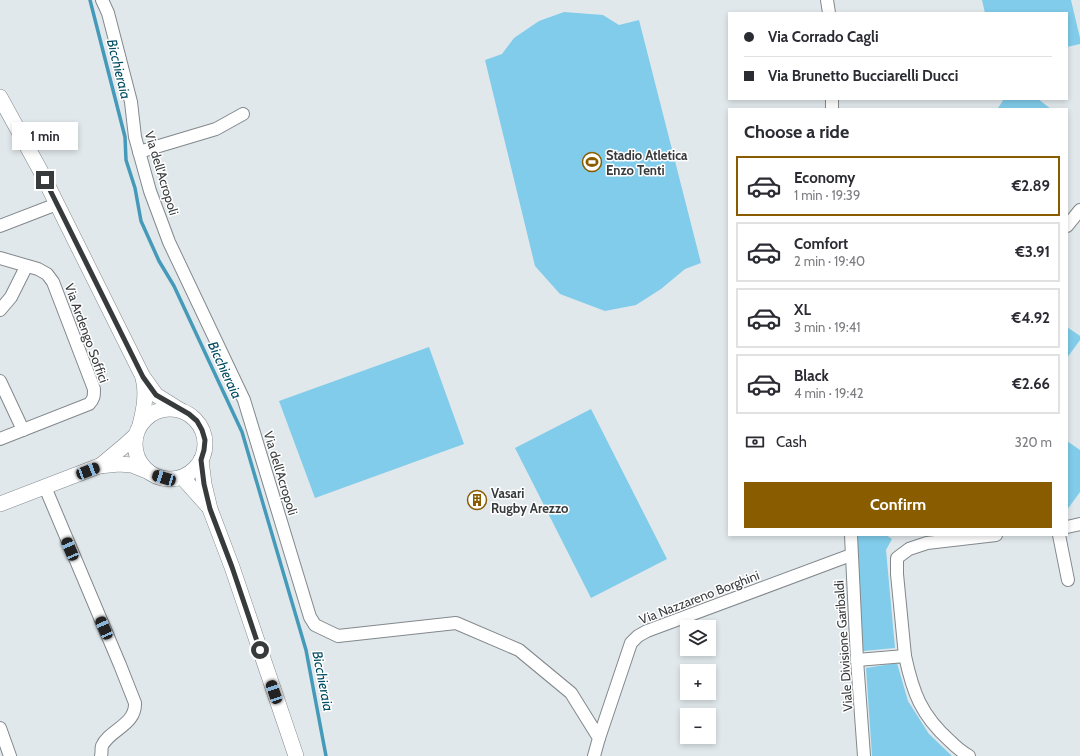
<!DOCTYPE html>
<html lang="en">
<head>
<meta charset="utf-8">
<style>
  :root { --surface:#fff; --page:#f2f2f3; --text:#2b2b33; --muted:#7c7c81; --line:#e1e1e2; --accent:#8a5c00 }
  body { margin:0; font-family:Cabin,sans-serif; background:var(--page); color:var(--text); height:100vh; display:flex; flex-direction:column; font-size:15px; white-space:nowrap }
  * { box-sizing:border-box; margin:0 }
  p { font-size:13px; color:var(--muted) }
  .icon { flex:none; width:22px; height:22px; fill:none; stroke:currentColor; stroke-width:2; stroke-linecap:round; stroke-linejoin:round }
  .map { position:relative; flex:1; overflow:hidden }
  .side { position:absolute; left:728px; top:108px; width:340px; height:428px; display:flex; flex-direction:column; background:var(--surface); border-radius:0px; box-shadow:0 2px 6px #0003 }
  .side>* { flex:none }
  .top-card { position:absolute; left:728px; top:12px; width:340px; height:88px; border-radius:0px; box-shadow:0 2px 6px #0003; display:grid; align-content:center; height:88px; padding:0 16px; background:var(--surface) }
  .buttons { position:absolute; left:680px; top:620px; display:grid; gap:8px }
  .buttons a { display:grid; place-items:center; width:36px; height:36px; border-radius:0px; background:var(--surface); box-shadow:0 2px 6px #0003; font-size:20px }
  .end { position:absolute; width:18px; height:18px; margin:-9px; border:5px solid #383b3c; background:#fff; box-shadow:0 0 0 2px #fff }
  .from { border-radius:50% }
  .bubble { position:absolute; height:28px; border-radius:0px; background:var(--surface); box-shadow:0 2px 6px #0003; font-size:13px; font-weight:800; line-height:28px; text-align:center }
  .car { position:absolute; width:12px; height:24px; margin:-12px -6px; border-radius:5px; box-shadow:0 0 3px 1px #0007; background:linear-gradient(#222 24%,#8ab4d8 0 40%,#222 0 76%,#8ab4d8 0 86%,#222 0) }
  .top-card b { display:flex; align-items:center; gap:14px; height:38px; font-size:15px }
  .top-card b+b { border-top:1px solid var(--line) }
  .top-card i { width:10px; height:10px; background:var(--text) }
  ul { padding:0; list-style:none }
  li { display:flex; align-items:center; gap:12px; height:60px; margin:0 8px 6px; padding:0 8px; border:2px solid var(--line); border-radius:0px }
  li div { flex:1 }
  li b { display:block; font-size:15px }
  li em { font-style:normal; font-weight:800 }
  li.active { border-color:var(--accent) }
  li>.icon { width:36px; height:36px; stroke-width:1.5 }
  h2 { padding:0 16px; font-size:18px; line-height:48px }
  .pay { display:flex; align-items:center; gap:10px; height:44px; padding:0 16px; font-size:15px }
  .pay p { margin-inline-start:auto }
  .primary-button { display:flex; gap:8px; margin-top:auto; padding:8px 16px }
  .primary-button a { flex:1; height:46px; border-radius:0px; background:var(--accent); color:#fff; font-size:16px; font-weight:800; line-height:46px; text-align:center }
  .map>svg:first-child { display:block }
  .green { fill:#81ccea }
  .lines { fill:none; stroke-linecap:round; stroke-linejoin:round }
  .stream { stroke:#459ab9; stroke-width:3.5 }
  .minor-casing { stroke:#82888b; stroke-width:14 }
  .major-casing { stroke:#82888b; stroke-width:16 }
  .minor { stroke:#fff; stroke-width:12 }
  .major { stroke:#fff; stroke-width:15 }
  .route { stroke:#383b3c; stroke-width:5 }
  .labels { text-anchor:middle; stroke-width:3; stroke-linejoin:round; paint-order:stroke }
  .poi-label { font-size:13px; font-weight:bold; fill:#383b3c; stroke:#fff; text-anchor:start }
  .street-label { font-size:13px; fill:#383b3c; stroke:#fff }
  .water-label { font-size:14px; font-style:italic; fill:#004d63; stroke:#fff }
</style>
</head>
<body>
<div class="map">
<svg width="1080" height="756" viewBox="0 0 1080 756">
  <rect width="100%" height="100%" fill="#e1e8eb"/>
  <g class="green">
    <path d="M 982,0 L 1071,0 L 1080,38 L 1080,44 L 1067,47 L 1067,13 L 985,13 Z"/>
    <path d="M 564,12 L 603,15 L 619,25 L 639,20 L 701,263 L 685,269 L 661,289 L 636,305 L 605,311 L 560,294 L 535,266 L 485,60 L 502,54 L 514,38 L 539,21 Z"/>
    <path d="M 1004,99 L 1038,99 L 1051,109 L 999,109 L 998,108 Z"/>
    <path d="M 1067,327 L 1080,336 L 1080,340 L 1067,358 Z"/>
    <path d="M 429,347 L 464,444 L 315,498 L 279,401 Z"/>
    <path d="M 591,409 L 667,559 L 591,598 L 515,448 Z"/>
    <path d="M 1067,441 L 1080,450 L 1080,492 L 1067,510 Z"/>
    <path d="M 856,535 L 886,535 L 892,539 L 886,550 L 895,648 L 863,651 Z"/>
    <path d="M 897,663 L 908,701 L 929,734 L 952,756 L 872,756 L 866,668 Z"/>
  </g>
  <g class="lines">
    <path class="stream" d="M 90,0 L 125,137 L 126,160 L 135,188 L 141,221 L 159,261 L 174,286 L 242,432 L 306,650 L 326,756"/>
    <defs>
      <g id="minor">
        <path d="M 102,0 L 108,13 L 131,102 L 135,137 L 150,191 L 169,242 L 244,400 L 310,617 L 315,625 L 338,636 L 456,623 L 519,650 L 571,693 L 599,738 L 594,756"/>
        <path d="M 827,0 L 829,13"/>
        <path d="M 832,99 L 832,109"/>
        <path d="M 139,152 L 216,129 L 243,114"/>
        <path d="M 0,226 L 57,204"/>
        <path d="M 1067,226 L 1080,210"/>
        <path d="M 0,258 L 38,269 L 47,274 L 53,282 L 94,389 C 94,396 94,399 89,404 L 0,439"/>
        <path d="M 0,310 L 11,297 L 26,267"/>
        <path d="M 0,381 L 23,430"/>
        <path d="M 45,487 L 120,665 L 135,703 C 136,725 109,730 102,746 C 101,749 102,753 101,756"/>
        <path d="M 1067,527 L 1080,524"/>
        <path d="M 851,535 L 857,660 L 864,756"/>
        <path d="M 1059,535 L 1068,580"/>
        <path d="M 905,656 L 897,574 L 897,558 L 909,549 L 927,543 L 996,535"/>
        <path d="M 857,660 L 905,656 C 913,693 921,715 950,741 C 956,747 962,752 969,756"/>
        <path d="M 0,728 L 10,756"/>
        <path d="M 599,738 L 631,643 L 638,636 L 647,631 L 851,555"/>
      </g>
      <g id="major">
        <path d="M 0,97 L 40,170 L 143,377 L 156,395 L 180,410"/>
        <circle cx="170" cy="444" r="35"/>
        <path d="M 140,425 C 144,409 147,394 143,378"/>
        <path d="M 201,460 L 204,484 L 210,509 L 232,567 L 296,756"/>
        <path d="M 100,466 L 124,446 L 135,436"/>
        <path d="M 182,477 L 207,505"/>
        <path d="M 0,504 L 99,466 L 119,464 L 132,465 L 147,471"/>
      </g>
    </defs>
    <use href="#minor" class="minor-casing"/>
    <use href="#major" class="major-casing"/>
    <use href="#minor" class="minor"/>
    <use href="#major" class="major"/>
  </g>
  <g class="lines">
    <path class="route" d="M 45,180 L 143,377 L 156,395 L 189,414 L 197,421 L 202,430 L 205,440 L 204,450 L 201,460 L 204,484 L 210,509 L 232,567 L 260,650"/>
  </g>
  <defs>
    <symbol id="stadium-ring" viewBox="-11 -11 22 22"><circle r="9.5" fill="#fff" stroke="#8a5c00" stroke-width="1.5"/><path d="M0-5a6.5 5 0 1 0 0 10a6.5 5 0 1 0 0-10ZM-3.5-1.8h7v3.6h-7Z" fill="#8a5c00"/></symbol>
    <symbol id="building-ring" viewBox="-11 -11 22 22"><circle r="9.5" fill="#fff" stroke="#8a5c00" stroke-width="1.5"/><path d="M-4-6H4V6H1V3H-1V6H-4ZM-2.5-4.3h1.7v1.8h-1.7ZM.8-4.3h1.7v1.8H.8ZM-2.5-1h1.7V.8h-1.7ZM.8-1h1.7V.8H.8Z" fill="#8a5c00"/></symbol>
  </defs>
  <g fill-rule="evenodd">
    <use href="#stadium-ring" x="581" y="151" width="22" height="22"/>
    <use href="#building-ring" x="466" y="489" width="22" height="22"/>
  </g>
  <g class="labels">
    <g class="poi-label">
      <text x="606" y="160">Stadio Atletica<tspan x="606" dy="15">Enzo Tenti</tspan></text>
      <text x="491" y="498">Vasari<tspan x="491" dy="15">Rugby Arezzo</tspan></text>
    </g>
    <g class="street-label">
      <text transform="translate(162 173) rotate(73)" y="5">Via dell'Acropoli</text>
      <text transform="translate(87 333) rotate(70)" y="5">Via Ardengo Soffici</text>
      <text transform="translate(281 473) rotate(73)" y="5">Via dell'Acropoli</text>
      <text transform="translate(699 597) rotate(-21)" y="5">Via Nazzareno Borghini</text>
      <text transform="translate(843 646) rotate(-94)" y="5">Viale Divisione Garibaldi</text>
    </g>
    <g class="water-label">
      <text transform="translate(119 69) rotate(76)" y="5">Bicchieraia</text>
      <text transform="translate(225 370) rotate(65)" y="5">Bicchieraia</text>
      <text transform="translate(323 681) rotate(79)" y="5">Bicchieraia</text>
    </g>
  </g>
</svg>
<div class="buttons">
<a><svg class="icon" aria-label="layers" viewBox="0 0 24 24"><path d="M12 4l9 5-9 5-9-5zM3 14l9 5 9-5"/></svg></a>
<a>+</a>
<a>−</a>
</div>
<i class="end from" style="left:260px;top:650px"></i>
<i class="end" style="left:45px;top:180px"></i>
<div class="bubble" style="left:12px;top:122px;width:66px">1 min</div>
<i class="car" style="left:88px;top:471px;rotate:69deg"></i>
<i class="car" style="left:164px;top:478px;rotate:287deg"></i>
<i class="car" style="left:70px;top:549px;rotate:337deg"></i>
<i class="car" style="left:104px;top:628px;rotate:336deg"></i>
<i class="car" style="left:274px;top:692px;rotate:341deg"></i>
<div class="top-card">
<b><i class="from"></i>Via Corrado Cagli</b>
<b><i></i>Via Brunetto Bucciarelli Ducci</b>
</div>
<section class="side">
<h2>Choose a ride</h2>
<ul>
<li class="active"><svg class="icon" aria-label="car" viewBox="0 0 24 24"><path d="M5 17H2v-5l4-1 3-4h7l3 4 3 1v5h-3M9 17h6M6 11h13"/><circle cx="7" cy="17" r="2"/><circle cx="17" cy="17" r="2"/></svg><div><b>Economy</b><p>1 min · 19:39</p></div><em>€2.89</em></li>
<li><svg class="icon" aria-label="car" viewBox="0 0 24 24"><path d="M5 17H2v-5l4-1 3-4h7l3 4 3 1v5h-3M9 17h6M6 11h13"/><circle cx="7" cy="17" r="2"/><circle cx="17" cy="17" r="2"/></svg><div><b>Comfort</b><p>2 min · 19:40</p></div><em>€3.91</em></li>
<li><svg class="icon" aria-label="car" viewBox="0 0 24 24"><path d="M5 17H2v-5l4-1 3-4h7l3 4 3 1v5h-3M9 17h6M6 11h13"/><circle cx="7" cy="17" r="2"/><circle cx="17" cy="17" r="2"/></svg><div><b>XL</b><p>3 min · 19:41</p></div><em>€4.92</em></li>
<li><svg class="icon" aria-label="car" viewBox="0 0 24 24"><path d="M5 17H2v-5l4-1 3-4h7l3 4 3 1v5h-3M9 17h6M6 11h13"/><circle cx="7" cy="17" r="2"/><circle cx="17" cy="17" r="2"/></svg><div><b>Black</b><p>4 min · 19:42</p></div><em>€2.66</em></li>
</ul>
<div class="pay"><svg class="icon" aria-label="cash" viewBox="0 0 24 24"><path d="M3 7h18v10H3z"/><circle cx="12" cy="12" r="2"/></svg>Cash<p>320 m</p></div>
<div class="primary-button"><a>Confirm</a></div>
</section>
</div>
</body>
</html>
